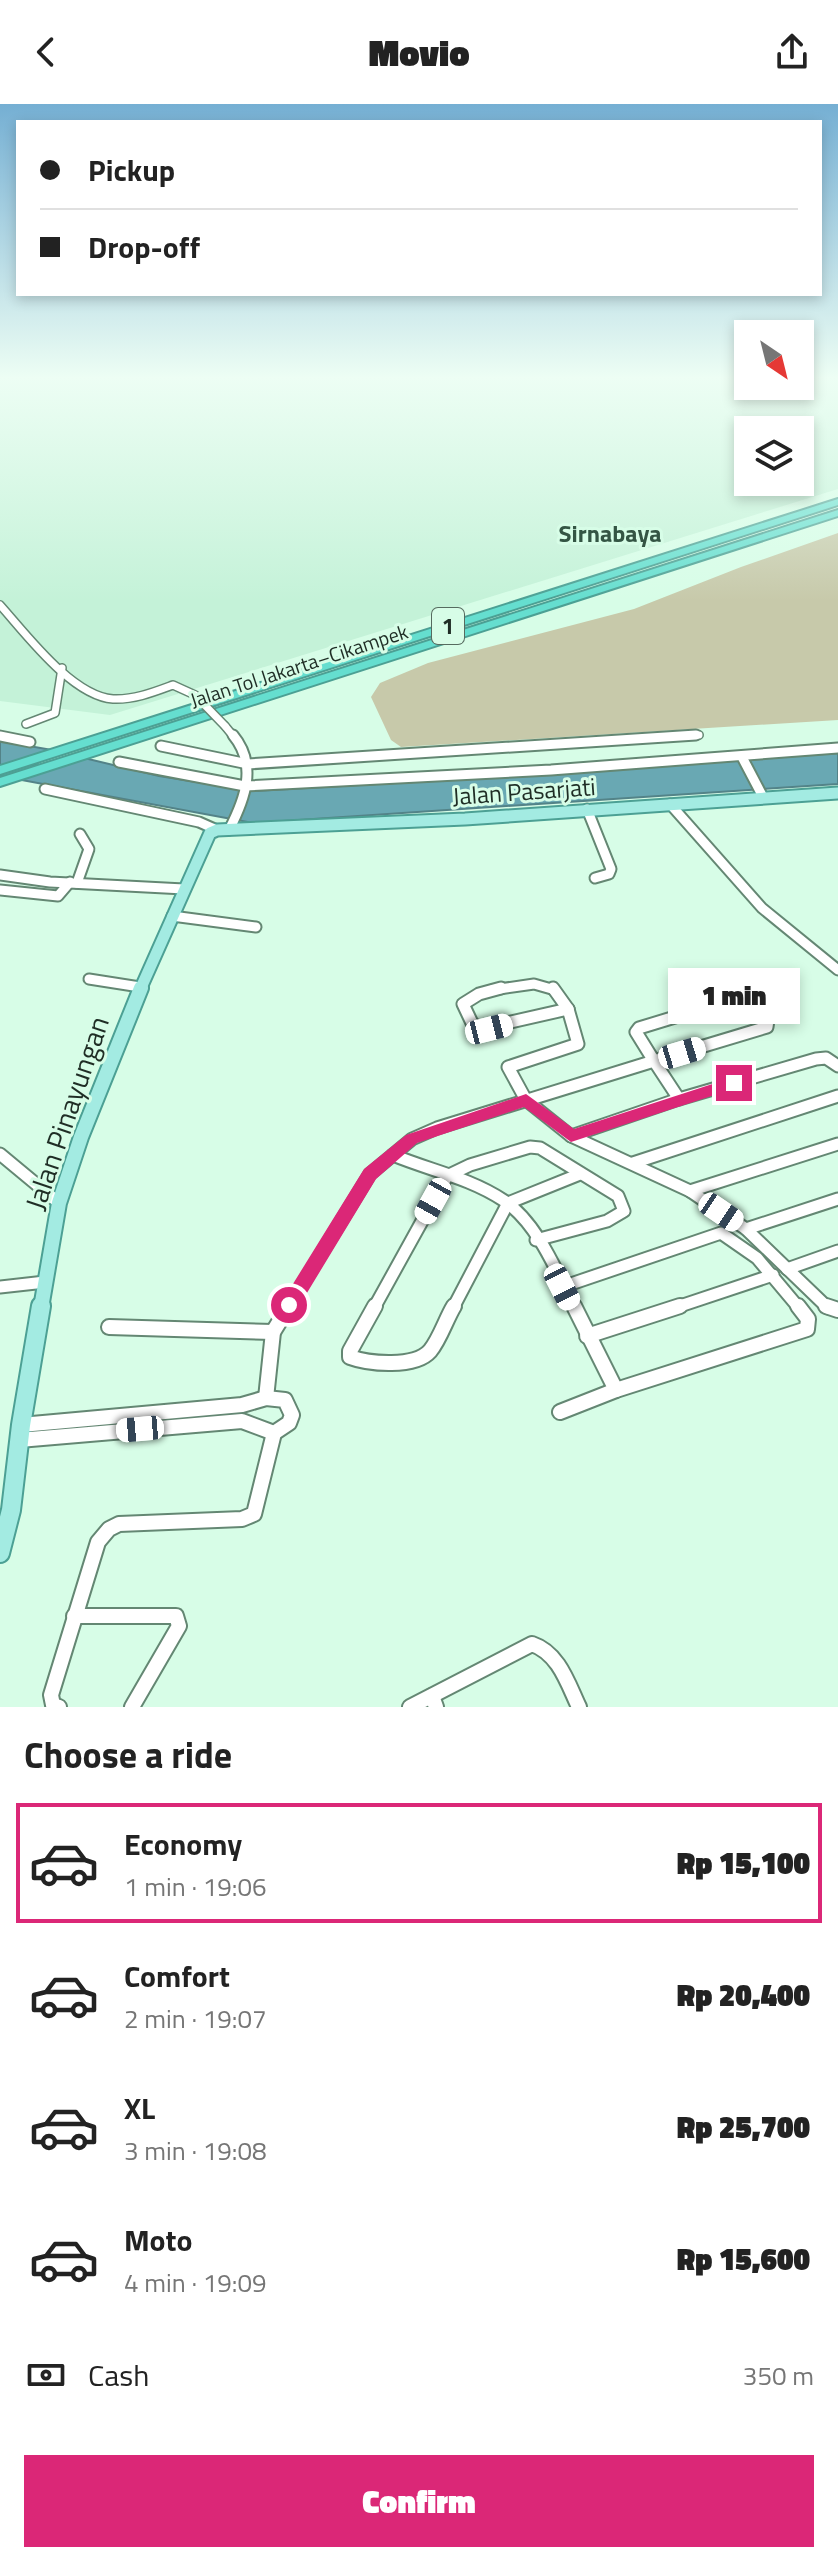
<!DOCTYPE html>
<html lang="en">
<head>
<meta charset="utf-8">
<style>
  :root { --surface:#fff; --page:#f2f2f2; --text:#222; --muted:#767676; --line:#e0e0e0; --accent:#db2777 }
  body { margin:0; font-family:"Titillium Web",sans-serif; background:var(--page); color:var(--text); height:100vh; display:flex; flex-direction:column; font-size:30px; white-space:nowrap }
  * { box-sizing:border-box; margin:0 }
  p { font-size:26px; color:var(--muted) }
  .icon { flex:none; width:44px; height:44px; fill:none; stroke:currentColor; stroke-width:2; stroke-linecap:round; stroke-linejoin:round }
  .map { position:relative; height:1603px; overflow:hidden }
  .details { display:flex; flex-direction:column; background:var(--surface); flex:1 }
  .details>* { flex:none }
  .banner { position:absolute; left:16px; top:16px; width:806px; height:176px; border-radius:0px; box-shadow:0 4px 12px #0003; display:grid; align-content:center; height:176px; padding:0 24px; background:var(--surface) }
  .needle { width:52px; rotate:145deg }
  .buttons { position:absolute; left:734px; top:216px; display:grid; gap:16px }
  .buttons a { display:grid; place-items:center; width:80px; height:80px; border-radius:0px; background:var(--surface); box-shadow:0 4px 12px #0003; font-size:40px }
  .end { position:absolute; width:36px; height:36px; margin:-18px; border:10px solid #db2777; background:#fff; box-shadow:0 0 0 4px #fff }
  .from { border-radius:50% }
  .bubble { position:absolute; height:56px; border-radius:0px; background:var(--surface); box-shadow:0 4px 12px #0003; font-size:26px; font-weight:800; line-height:56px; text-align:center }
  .car { position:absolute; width:24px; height:48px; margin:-24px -12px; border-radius:10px; box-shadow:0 0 6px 2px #0007; background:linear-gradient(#fff 24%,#345 0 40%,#fff 0 76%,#345 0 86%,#fff 0) }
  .banner b { display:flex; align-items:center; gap:28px; height:76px; font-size:30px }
  .banner b+b { border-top:2px solid var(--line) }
  .banner i { width:20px; height:20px; background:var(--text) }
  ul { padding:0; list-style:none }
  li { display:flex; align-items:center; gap:24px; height:120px; margin:0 16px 12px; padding:0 8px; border:4px solid transparent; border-radius:0px }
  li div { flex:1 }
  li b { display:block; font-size:30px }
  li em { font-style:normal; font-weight:800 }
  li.on { border-color:var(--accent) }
  li>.icon { width:72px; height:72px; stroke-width:1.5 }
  h2 { padding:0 24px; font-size:36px; line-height:96px }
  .pay { display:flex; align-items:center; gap:20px; height:88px; padding:0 24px; font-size:30px }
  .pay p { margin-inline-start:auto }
  .button { display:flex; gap:16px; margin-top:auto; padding:16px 24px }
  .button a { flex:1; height:92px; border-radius:0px; background:var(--accent); color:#fff; font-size:32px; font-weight:800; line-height:92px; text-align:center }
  header { display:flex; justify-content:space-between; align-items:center; height:104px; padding:0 24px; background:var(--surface); font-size:36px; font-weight:800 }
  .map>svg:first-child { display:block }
  .built { fill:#c4f2d8; fill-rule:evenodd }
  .green { fill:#c7c9aa }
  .water { fill:#69a8b3; stroke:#538388; stroke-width:2 }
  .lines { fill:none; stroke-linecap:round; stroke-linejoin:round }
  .minor-far3-casing { stroke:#648773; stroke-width:10 }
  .minor-far2-casing { stroke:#648773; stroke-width:13 }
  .minor-far1-casing { stroke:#648773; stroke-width:15 }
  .minor-casing { stroke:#648773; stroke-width:18 }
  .major-far2-casing { stroke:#4ca094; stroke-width:15 }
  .major-far1-casing { stroke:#4ca094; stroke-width:18 }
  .major-casing { stroke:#4ca094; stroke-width:22 }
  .highway-casing { stroke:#4ca094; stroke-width:4 }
  .minor-far3 { stroke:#fff; stroke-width:7 }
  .minor-far2 { stroke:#fff; stroke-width:9 }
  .minor-far1 { stroke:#fff; stroke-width:11 }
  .minor { stroke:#fff; stroke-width:14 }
  .major-far2 { stroke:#a3ebe2; stroke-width:11 }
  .major-far1 { stroke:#a3ebe2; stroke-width:14 }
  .major { stroke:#a3ebe2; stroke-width:18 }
  .highway { fill:#65decf; fill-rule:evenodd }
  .minor-bridge-casing { stroke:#648773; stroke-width:10; stroke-linecap:butt }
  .minor-bridge { stroke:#fff; stroke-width:7 }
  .route { fill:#db2777 }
  .labels { text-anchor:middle; stroke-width:6; stroke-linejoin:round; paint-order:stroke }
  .far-street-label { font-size:20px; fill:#1f2d25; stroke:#d7fde7 }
  .shield { fill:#d7fde7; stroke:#566b5f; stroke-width:2 }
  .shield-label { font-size:22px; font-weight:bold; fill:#1f2d25 }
  .far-quarter-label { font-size:24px; font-weight:bold; fill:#345544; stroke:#d7fde7 }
  .street-label { font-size:24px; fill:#1f2d25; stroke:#d7fde7 }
  .near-street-label { font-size:28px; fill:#1f2d25; stroke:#d7fde7 }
</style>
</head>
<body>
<header><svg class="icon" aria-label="back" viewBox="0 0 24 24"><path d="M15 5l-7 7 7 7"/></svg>Movio<svg class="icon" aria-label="share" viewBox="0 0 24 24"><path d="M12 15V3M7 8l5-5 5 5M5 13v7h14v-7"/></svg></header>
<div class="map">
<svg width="838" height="1603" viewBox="0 0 838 1603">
  <rect width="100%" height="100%" fill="#d7fde7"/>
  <path class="built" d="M 0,273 L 748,273 L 748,282 L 800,282 L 800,273 L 838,273 L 838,385 L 110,611 L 0,597 ZM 748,326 L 800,326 L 800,378 L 748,378 Z"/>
  <path class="green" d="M 838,429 L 838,616 L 401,643 L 391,636 L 371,593 L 380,579 L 428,559 L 634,505 L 741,463 Z"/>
  <path class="water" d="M 0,637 L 58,647 L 16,672 L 80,653 L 159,672 L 252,687 L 539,671 L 838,649 L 838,680 L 253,719 L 0,672 Z"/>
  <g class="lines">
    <defs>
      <g id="minor-far3">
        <path d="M 0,501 C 26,530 72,592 113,595 C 134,596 154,588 173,581 L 195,591"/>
        <path d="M 26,620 L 55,609 L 62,564"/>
        <path d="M 225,622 L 234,633"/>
        <path d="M 0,632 L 6,633"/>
        <path d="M 665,633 L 699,631"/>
      </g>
      <g id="minor-far2">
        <path d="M 0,632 L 30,638"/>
        <path d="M 161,642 L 248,660 L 696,631"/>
        <path d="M 742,653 L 763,693"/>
        <path d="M 119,658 L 245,682 L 551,666 L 838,644"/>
        <path d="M 45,685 L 199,718 L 217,726"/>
        <path d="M 670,700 L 762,804 L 838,866"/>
        <path d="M 587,705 L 611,765 L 609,770 L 595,774"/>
        <path d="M 229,726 C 245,695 258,661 233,631"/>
        <path d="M 0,771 L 50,778 L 184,785"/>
        <path d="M 77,779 L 89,745 L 80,730"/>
        <path d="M 0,786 L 58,792 L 70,778"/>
        <path d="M 172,812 L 256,823"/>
        <path d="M 89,875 L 140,883"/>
        <path d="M 492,886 L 534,880 L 555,886"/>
      </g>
      <g id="minor-far1">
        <path d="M 501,884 L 479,890 L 463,900 L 472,919 L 480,925 L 568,905"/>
        <path d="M 553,884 L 568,905"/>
        <path d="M 734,895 L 747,897 L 768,916 L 767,923 L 654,957 L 636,928 L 639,924 Z"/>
        <path d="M 568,905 L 578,940 L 508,963 L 526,996 L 571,1032 L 690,1087 L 746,1125 L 828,1204"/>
        <path d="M 654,957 L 679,995"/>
        <path d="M 571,1032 L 679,995 L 816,955 L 826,954 L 838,962"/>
        <path d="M 0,1050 L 59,1099"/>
        <path d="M 393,1051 C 429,1066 470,1074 503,1096 C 537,1118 557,1168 575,1204"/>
        <path d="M 633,1059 L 838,992"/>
        <path d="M 690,1087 L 838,1040"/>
        <path d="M 746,1125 L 838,1095"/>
        <path d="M 787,1165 L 838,1147"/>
        <path d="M 0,1183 L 45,1178"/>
        <path d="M 562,1183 L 721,1129 L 757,1154 L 799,1204"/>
        <path d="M 288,1204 L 370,1070 L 412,1035 L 437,1024 L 654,957"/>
        <path d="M 374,1204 L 447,1072 L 470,1061 L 530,1043 L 540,1044 L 618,1092 L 624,1107 L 607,1117 L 536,1136"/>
        <path d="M 453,1204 L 508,1099 L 580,1070"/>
        <path d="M 674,1204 L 773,1171"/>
      </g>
      <g id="minor">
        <path d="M 375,1202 L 350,1247 L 350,1253 C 369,1260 415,1264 430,1247 C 440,1235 446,1215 454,1202"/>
        <path d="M 574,1202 L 616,1286"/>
        <path d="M 826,1202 L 838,1206"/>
        <path d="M 109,1223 L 273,1228"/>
        <path d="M 587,1232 L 680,1202"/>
        <path d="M 266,1294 L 273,1228 L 289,1202"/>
        <path d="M 560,1308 L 616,1286 L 807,1225 L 808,1215 L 798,1202"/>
        <path d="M 19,1336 L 242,1317 L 274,1329 L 289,1319 L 292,1311 L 285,1296 L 266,1294 L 242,1301 L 21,1321"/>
        <path d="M 74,1512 L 176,1512 L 179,1522 L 132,1603"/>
        <path d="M 432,1592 L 436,1603"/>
        <path d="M 59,1603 L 53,1601 L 51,1591 L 98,1438 L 109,1425 L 119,1420 L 242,1415 L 254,1410 L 274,1329"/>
        <path d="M 410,1603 L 532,1540 C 559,1549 568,1580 579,1603"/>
      </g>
      <path id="major-far2" d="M 140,886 L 210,729 L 217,726 L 465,715 L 838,689"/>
      <path id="major-far1" d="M 41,1204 L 59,1099 L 81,1033 L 141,884"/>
      <path id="major" d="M 0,1449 L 11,1406 L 21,1321 L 41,1202"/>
      <g id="highway">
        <path d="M 838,395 L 838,401 L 0,670 L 0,662 Z"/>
        <path d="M 838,406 L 838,412 L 0,682 L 0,674 Z"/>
      </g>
    </defs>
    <use href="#minor-far3" class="minor-far3-casing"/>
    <use href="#minor-far2" class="minor-far2-casing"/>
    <use href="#minor-far1" class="minor-far1-casing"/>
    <use href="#minor" class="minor-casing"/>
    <use href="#major-far2" class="major-far2-casing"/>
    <use href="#major-far1" class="major-far1-casing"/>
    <use href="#major" class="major-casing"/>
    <use href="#highway" class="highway-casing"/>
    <use href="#minor-far3" class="minor-far3"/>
    <use href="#minor-far2" class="minor-far2"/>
    <use href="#minor-far1" class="minor-far1"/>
    <use href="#minor" class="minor"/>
    <use href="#major-far2" class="major-far2"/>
    <use href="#major-far1" class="major-far1"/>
    <use href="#major" class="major"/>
    <use href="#highway" class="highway"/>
    <defs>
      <path id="minor-bridge" d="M 195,591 L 225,622"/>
    </defs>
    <use href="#minor-bridge" class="minor-bridge-casing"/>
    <use href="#minor-bridge" class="minor-bridge"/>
  </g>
  <linearGradient id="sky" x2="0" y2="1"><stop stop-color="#75afd3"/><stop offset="0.55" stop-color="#edfef4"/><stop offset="1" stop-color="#edfef4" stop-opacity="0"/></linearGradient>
  <rect width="838" height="497" fill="url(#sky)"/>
  <path class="route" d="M 734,973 L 741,979 L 739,983 L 571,1038 L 524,1003 L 417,1039 L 376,1075 L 296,1207 L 283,1207 L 281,1201 L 283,1196 L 364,1065 L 406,1031 L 526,990 L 574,1025 Z"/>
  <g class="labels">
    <g class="far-street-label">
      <text transform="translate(299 562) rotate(-18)" y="7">Jalan Tol Jakarta–Cikampek</text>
    </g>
    <rect class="shield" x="432" y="504" width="32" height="36" rx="6"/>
    <g class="shield-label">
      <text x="448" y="530">1</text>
    </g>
    <g class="far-quarter-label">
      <text x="610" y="438">Sirnabaya</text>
    </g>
    <g class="street-label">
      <text transform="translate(524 688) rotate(-4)" y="8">Jalan Pasarjati</text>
    </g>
    <g class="near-street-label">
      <text transform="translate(67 1009) rotate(-71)" y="10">Jalan Pinayungan</text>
    </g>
  </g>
</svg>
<div class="buttons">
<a><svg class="needle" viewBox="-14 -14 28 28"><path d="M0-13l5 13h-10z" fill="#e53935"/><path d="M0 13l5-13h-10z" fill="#767676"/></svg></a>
<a><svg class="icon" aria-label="layers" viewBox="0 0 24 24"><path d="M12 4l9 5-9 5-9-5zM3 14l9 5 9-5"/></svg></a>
</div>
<i class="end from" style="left:289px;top:1201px"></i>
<i class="end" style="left:734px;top:979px"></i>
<div class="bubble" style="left:668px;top:864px;width:132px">1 min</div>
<i class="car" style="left:489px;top:925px;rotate:76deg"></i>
<i class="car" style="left:682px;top:949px;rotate:73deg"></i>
<i class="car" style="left:433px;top:1097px;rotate:209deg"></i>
<i class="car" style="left:721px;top:1108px;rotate:124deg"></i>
<i class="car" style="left:562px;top:1183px;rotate:153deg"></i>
<i class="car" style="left:140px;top:1325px;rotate:265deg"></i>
<div class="banner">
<b><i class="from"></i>Pickup</b>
<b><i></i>Drop-off</b>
</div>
</div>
<section class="details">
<h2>Choose a ride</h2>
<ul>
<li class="on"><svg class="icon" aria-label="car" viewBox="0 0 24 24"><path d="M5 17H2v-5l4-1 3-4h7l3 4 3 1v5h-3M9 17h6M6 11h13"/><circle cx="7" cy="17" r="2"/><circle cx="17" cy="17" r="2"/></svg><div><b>Economy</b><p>1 min · 19:06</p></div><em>Rp 15,100</em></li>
<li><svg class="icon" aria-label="car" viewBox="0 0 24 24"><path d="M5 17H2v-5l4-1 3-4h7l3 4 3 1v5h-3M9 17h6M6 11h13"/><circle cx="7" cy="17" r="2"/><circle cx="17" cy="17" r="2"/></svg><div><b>Comfort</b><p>2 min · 19:07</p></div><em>Rp 20,400</em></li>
<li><svg class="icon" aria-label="car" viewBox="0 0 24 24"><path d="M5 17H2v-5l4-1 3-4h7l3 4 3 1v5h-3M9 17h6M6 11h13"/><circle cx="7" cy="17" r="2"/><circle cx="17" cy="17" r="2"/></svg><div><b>XL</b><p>3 min · 19:08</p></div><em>Rp 25,700</em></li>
<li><svg class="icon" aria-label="car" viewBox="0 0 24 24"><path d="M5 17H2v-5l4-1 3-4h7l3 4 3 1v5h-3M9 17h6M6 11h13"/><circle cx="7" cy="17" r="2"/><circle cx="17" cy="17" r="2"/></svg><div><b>Moto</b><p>4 min · 19:09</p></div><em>Rp 15,600</em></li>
</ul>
<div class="pay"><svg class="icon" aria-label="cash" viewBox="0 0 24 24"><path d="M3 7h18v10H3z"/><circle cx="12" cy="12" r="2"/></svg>Cash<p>350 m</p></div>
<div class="button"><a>Confirm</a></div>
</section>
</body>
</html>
